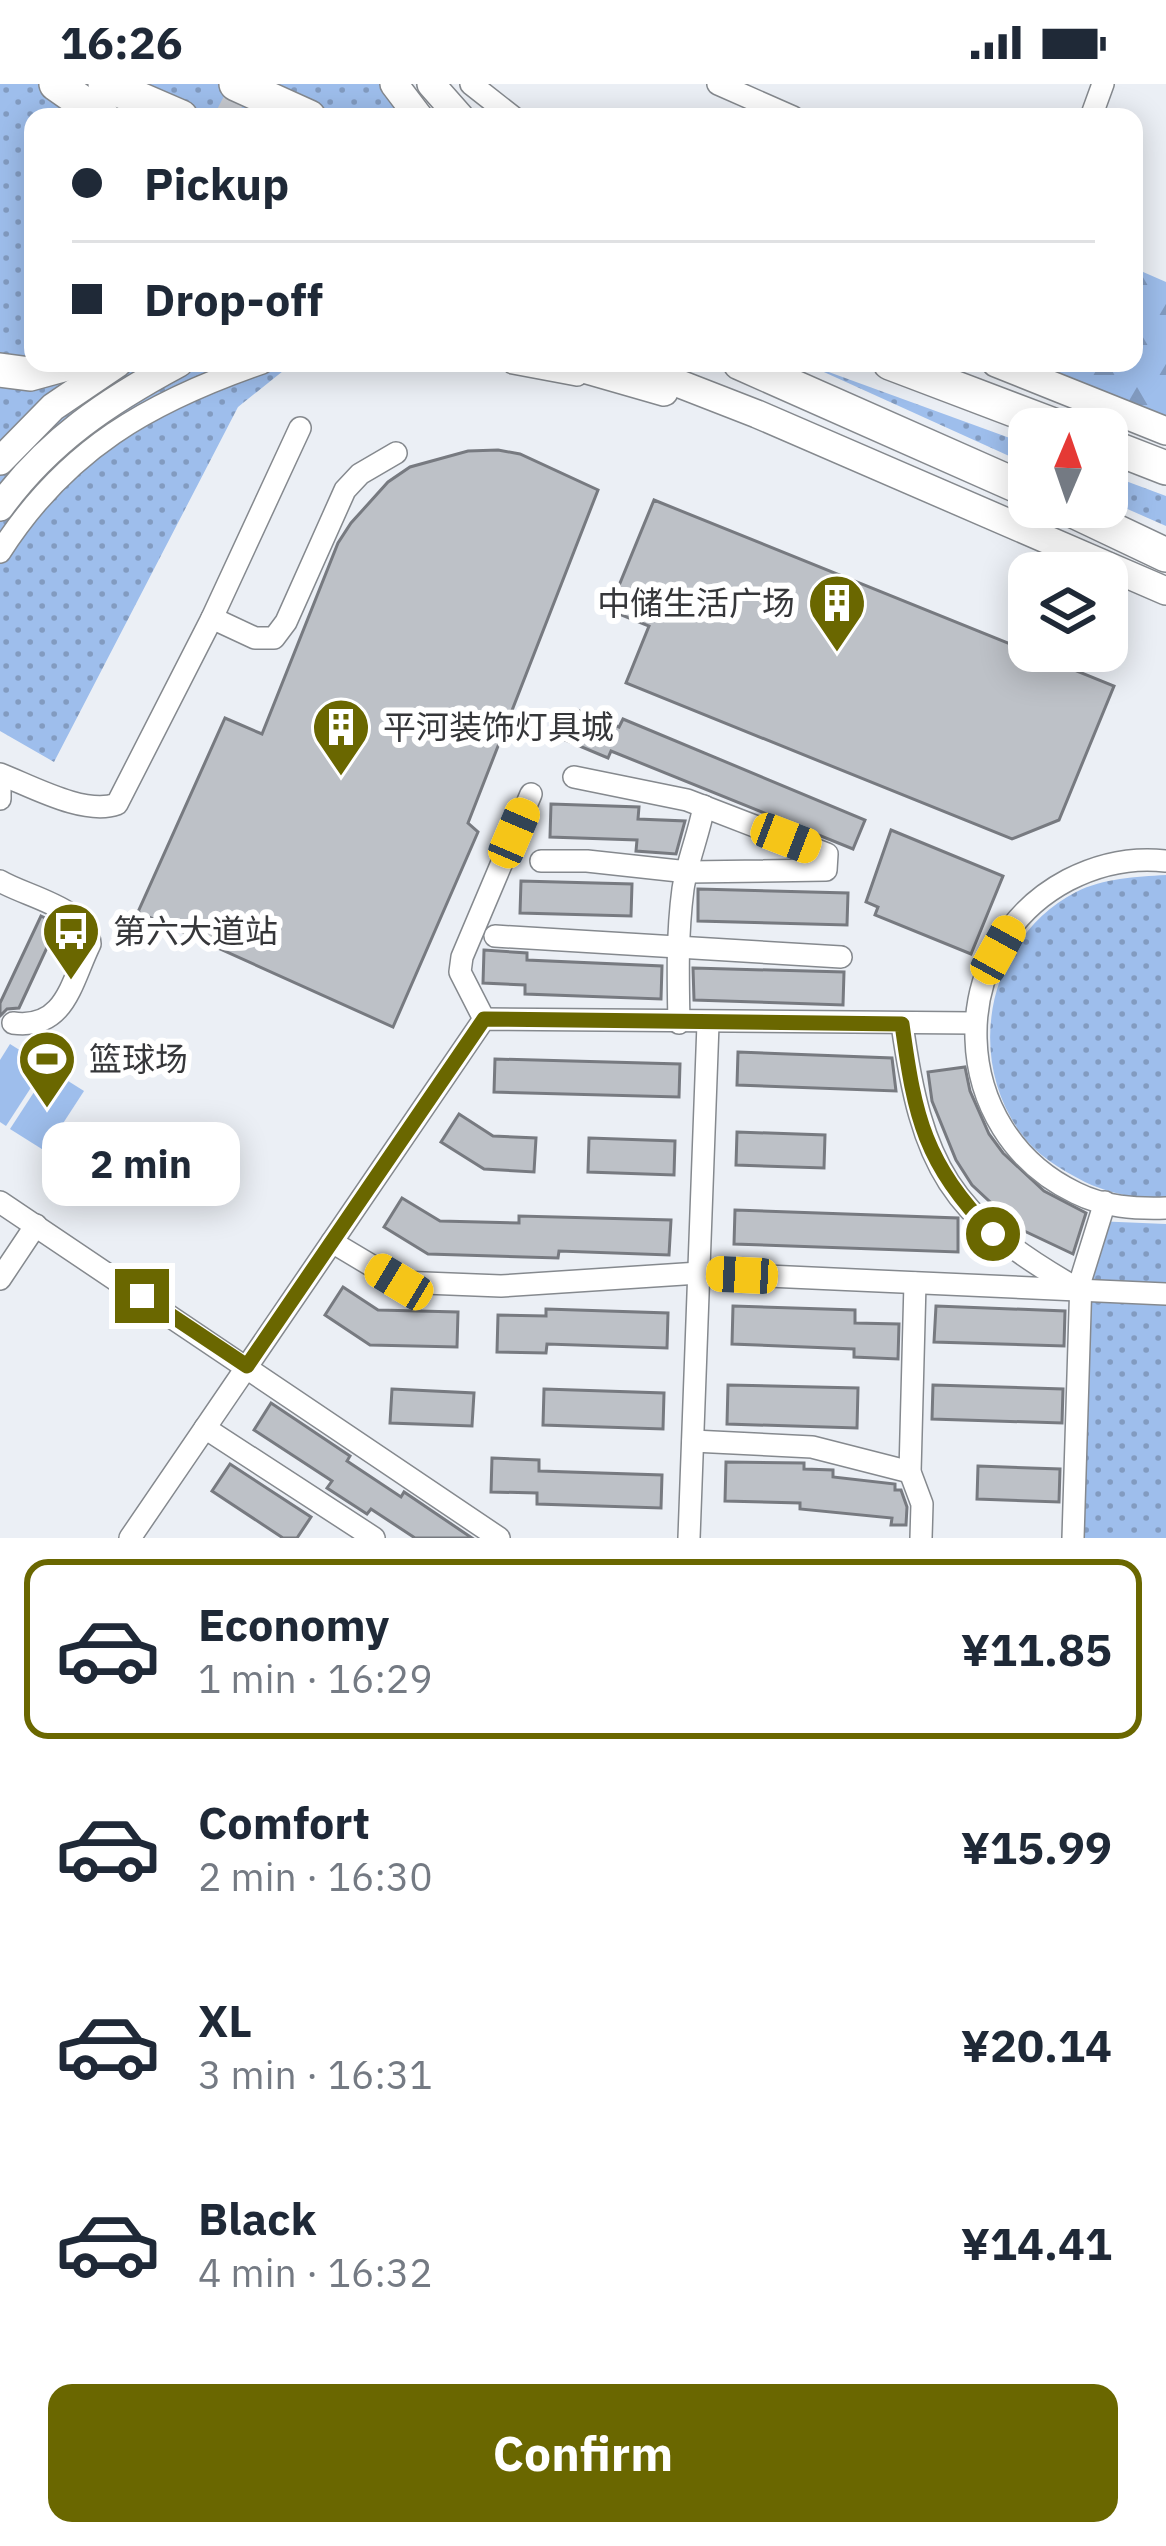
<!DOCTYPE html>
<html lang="en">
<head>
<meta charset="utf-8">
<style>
  :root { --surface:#fff; --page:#f6f6f7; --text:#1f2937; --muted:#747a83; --line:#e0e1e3; --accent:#6a6700 }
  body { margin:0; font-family:"IBM Plex Sans","Noto Sans SC",sans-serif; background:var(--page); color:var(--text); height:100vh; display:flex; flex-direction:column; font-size:45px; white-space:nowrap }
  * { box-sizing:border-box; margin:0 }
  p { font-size:39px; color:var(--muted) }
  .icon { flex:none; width:66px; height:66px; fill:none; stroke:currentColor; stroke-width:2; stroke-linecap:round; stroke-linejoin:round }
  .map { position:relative; height:1454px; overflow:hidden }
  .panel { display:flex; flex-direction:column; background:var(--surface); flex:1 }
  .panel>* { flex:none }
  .guide { position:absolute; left:24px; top:24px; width:1119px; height:264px; border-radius:24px; box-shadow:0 6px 30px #0003; display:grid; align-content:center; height:264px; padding:0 48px; background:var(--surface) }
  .needle { width:78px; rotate:2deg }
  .controls { position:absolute; left:1008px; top:324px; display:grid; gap:24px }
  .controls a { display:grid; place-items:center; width:120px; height:120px; border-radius:24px; background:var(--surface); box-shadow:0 6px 30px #0003; font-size:60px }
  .end { position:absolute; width:54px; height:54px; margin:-27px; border:15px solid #6a6700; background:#fff; box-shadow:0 0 0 6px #fff }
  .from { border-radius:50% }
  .bubble { position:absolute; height:84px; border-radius:24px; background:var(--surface); box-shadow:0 6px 30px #0003; font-size:39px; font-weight:700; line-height:84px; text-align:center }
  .car { position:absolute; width:36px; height:72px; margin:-36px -18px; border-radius:15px; box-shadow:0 0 9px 3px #0007; background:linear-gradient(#f5c518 24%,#345 0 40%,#f5c518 0 76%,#345 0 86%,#f5c518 0) }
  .guide b { display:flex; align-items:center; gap:42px; height:114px; font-size:45px }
  .guide b+b { border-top:3px solid var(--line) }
  .guide i { width:30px; height:30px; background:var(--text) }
  ul { padding:21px 0 0; list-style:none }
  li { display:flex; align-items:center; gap:36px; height:180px; margin:0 24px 18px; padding:0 24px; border:6px solid transparent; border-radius:24px }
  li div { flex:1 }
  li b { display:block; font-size:45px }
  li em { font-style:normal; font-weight:700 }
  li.on { border-color:var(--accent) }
  li>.icon { width:108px; height:108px; stroke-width:1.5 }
  .action { display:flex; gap:24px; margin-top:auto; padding:24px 48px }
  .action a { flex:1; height:138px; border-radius:24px; background:var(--accent); color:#fff; font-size:48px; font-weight:700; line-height:138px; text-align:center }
  .status { display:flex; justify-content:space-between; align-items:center; height:84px; padding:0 60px; background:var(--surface); direction:ltr }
  .status svg { height:33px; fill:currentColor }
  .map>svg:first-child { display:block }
  .green { fill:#9ebeec }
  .forest { fill:url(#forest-firs) }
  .park { fill:url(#park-dots) }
  .building { fill:#bdc1c7; stroke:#777a80; stroke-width:3 }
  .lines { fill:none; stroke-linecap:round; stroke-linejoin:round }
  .minor-tunnel { stroke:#c7cad0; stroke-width:21; stroke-dasharray:21 10; stroke-linecap:butt }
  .minor-casing { stroke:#85898e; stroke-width:24 }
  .major-casing { stroke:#85898e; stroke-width:30 }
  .highway-casing { stroke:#85898e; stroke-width:36 }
  .minor { stroke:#fff; stroke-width:21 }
  .major { stroke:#fff; stroke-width:27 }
  .highway { stroke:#fff; stroke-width:33 }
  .route { stroke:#6a6700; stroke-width:15 }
  .labels { text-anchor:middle; stroke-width:12; stroke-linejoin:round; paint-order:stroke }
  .poi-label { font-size:33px; fill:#36373a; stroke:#fff; text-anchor:start }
</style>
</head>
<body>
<div class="status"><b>16:26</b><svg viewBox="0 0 49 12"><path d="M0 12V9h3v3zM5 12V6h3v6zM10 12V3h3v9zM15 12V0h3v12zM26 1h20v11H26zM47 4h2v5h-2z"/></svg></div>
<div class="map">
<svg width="1166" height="1454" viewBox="0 0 1166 1454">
  <defs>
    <pattern id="forest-firs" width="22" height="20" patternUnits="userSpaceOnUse" patternTransform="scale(3)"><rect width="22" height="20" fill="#9ebeec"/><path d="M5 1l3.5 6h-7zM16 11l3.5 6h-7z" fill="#829bc0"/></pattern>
    <pattern id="park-dots" width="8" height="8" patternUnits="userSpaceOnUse" patternTransform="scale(3)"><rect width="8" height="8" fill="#9ebeec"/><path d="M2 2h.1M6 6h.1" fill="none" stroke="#829bc0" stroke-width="1.8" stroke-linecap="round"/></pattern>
  </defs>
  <rect width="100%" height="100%" fill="#ebeff5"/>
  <g class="green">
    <path d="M 10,960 L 45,982 L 6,1042 L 0,1038 L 0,976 Z"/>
    <path d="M 49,985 L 84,1007 L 45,1067 L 10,1045 Z"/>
  </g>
  <path class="forest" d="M 1134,184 L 1166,198 L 1166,334 L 1026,279 L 1134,279 Z"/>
  <g class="park">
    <path d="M 0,0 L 386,0 L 407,33 L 33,33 L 33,279 L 293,279 L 238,323 L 54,678 L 0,647 Z"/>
    <path d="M 804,279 L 1029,361 L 1029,381 Z"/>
    <path d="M 1107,390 L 1166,412 L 1166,442 L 1107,416 Z"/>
    <path d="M 1166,791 L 1166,1112 C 1141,1117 1108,1109 1085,1098 C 1060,1085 1036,1071 1020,1048 C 964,970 989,853 1076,808 C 1104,794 1135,793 1166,791 Z"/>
    <path d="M 1095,1137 L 1166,1140 L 1166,1454 L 1077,1454 Z"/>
  </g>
  <g class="building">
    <path d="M 498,366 L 520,370 L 598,406 L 468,739 L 478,748 L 393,943 L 138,828 L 225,634 L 262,650 L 338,459 L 351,439 L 388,398 L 410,383 L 468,367 Z"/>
    <path d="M 654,416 L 1114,602 L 1059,736 L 1012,755 L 626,599 L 649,542 L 609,526 Z"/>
    <path d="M 577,626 L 619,643 L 623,635 L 865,736 L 853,765 L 611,667 L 608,674 L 565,656 Z"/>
    <path d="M 551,720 L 639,723 L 638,735 L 685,737 L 676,770 L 636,767 L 637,756 L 550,753 Z"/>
    <path d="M 891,746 L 1003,792 L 971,870 L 875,831 L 878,823 L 866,818 Z"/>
    <path d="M 521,797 L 632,800 L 631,832 L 520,829 Z"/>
    <path d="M 698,805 L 848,809 L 847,841 L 698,837 Z"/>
    <path d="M 41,832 L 58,840 L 19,924 L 7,925 L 0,932 L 0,919 Z"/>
    <path d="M 484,866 L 527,869 L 527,876 L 662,882 L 661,915 L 525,910 L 525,901 L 483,899 Z"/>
    <path d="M 693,884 L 844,888 L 843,921 L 694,916 Z"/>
    <path d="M 738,968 L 892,974 L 896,1007 L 737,1001 Z"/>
    <path d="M 495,975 L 680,980 L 679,1013 L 494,1008 Z"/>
    <path d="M 965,983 L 970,1007 L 989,1050 L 1003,1069 L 1044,1107 L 1086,1129 L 1073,1170 L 1018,1144 L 972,1101 L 956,1076 L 932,1017 L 928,988 Z"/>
    <path d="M 459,1030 L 493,1052 L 536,1054 L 534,1088 L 484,1085 L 441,1058 Z"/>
    <path d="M 737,1048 L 825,1051 L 824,1084 L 736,1081 Z"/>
    <path d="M 589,1054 L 675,1057 L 674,1091 L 588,1088 Z"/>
    <path d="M 402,1114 L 440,1137 L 519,1139 L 519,1132 L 671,1136 L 669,1171 L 559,1167 L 558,1174 L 428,1170 L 384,1143 Z"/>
    <path d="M 735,1126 L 958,1134 L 958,1168 L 734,1160 Z"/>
    <path d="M 343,1203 L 378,1226 L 458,1228 L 457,1263 L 370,1261 L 325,1231 Z"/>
    <path d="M 733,1222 L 855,1226 L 855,1239 L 899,1240 L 898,1275 L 854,1273 L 854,1265 L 732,1260 Z"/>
    <path d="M 936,1222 L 1065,1227 L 1064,1262 L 934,1258 Z"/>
    <path d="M 546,1225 L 668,1229 L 667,1264 L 547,1260 L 546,1269 L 497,1268 L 498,1231 L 546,1232 Z"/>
    <path d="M 728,1301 L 858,1304 L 857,1344 L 727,1340 Z"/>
    <path d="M 933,1301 L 1063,1305 L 1062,1339 L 932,1335 Z"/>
    <path d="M 392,1305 L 474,1309 L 472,1342 L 390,1339 Z"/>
    <path d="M 544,1305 L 664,1309 L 663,1345 L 543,1341 Z"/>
    <path d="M 271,1319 L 350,1372 L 347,1377 L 401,1413 L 404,1408 L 472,1454 L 415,1454 L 371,1425 L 367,1430 L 327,1404 L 332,1397 L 254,1346 Z"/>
    <path d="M 492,1374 L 539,1376 L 539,1387 L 662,1391 L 661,1424 L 537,1420 L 537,1409 L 491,1408 Z"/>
    <path d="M 726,1378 L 804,1379 L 804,1385 L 833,1386 L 833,1393 L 895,1400 L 895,1406 L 901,1406 L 907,1423 L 906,1441 L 891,1441 L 892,1434 L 800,1425 L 800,1419 L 725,1417 Z"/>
    <path d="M 230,1380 L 311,1433 L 297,1454 L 283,1454 L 212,1407 Z"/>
    <path d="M 978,1382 L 1060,1385 L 1059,1418 L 977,1415 Z"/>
  </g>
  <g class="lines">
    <path class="minor-tunnel" d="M 225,33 L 242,0"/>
    <defs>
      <g id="minor">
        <path d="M 471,0 L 513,33"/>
        <path d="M 718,0 L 793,33"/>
        <path d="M 1091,33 L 1103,0"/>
        <path d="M 513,279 L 577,291"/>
        <path d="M 0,468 C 66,365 149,318 262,279"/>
        <path d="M 212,534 L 255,554 L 274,554 L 286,538 L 345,406 L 360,390 L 396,369"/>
        <path d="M 0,690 C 31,702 85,732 117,720 L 212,534 L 300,344"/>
        <path d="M 0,696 L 0,715"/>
        <path d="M 541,777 L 587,777 L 688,788 L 826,786 L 827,770 L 687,716 L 574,693"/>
        <path d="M 1166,777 C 1131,773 1099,780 1068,796 C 941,863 947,1048 1076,1109 C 1104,1123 1135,1125 1166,1124"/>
        <path d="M 0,797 C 27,813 88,824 90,860 C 71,899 65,946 13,939"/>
        <path d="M 495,852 L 841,873"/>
        <path d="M 484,935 L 460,888 L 462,873 L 531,710"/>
        <path d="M 679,939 C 678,894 677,850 683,805 C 687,778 699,750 704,722"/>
        <path d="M 902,940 C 922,1083 949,1131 1076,1204"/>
        <path d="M 0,1118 L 499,1454"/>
        <path d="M 332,1158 L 399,1198 L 501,1202 L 699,1189 L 1166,1210"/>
        <path d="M 0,1195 L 36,1141"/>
        <path d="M 915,1199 L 910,1388 L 922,1420 L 921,1454"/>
        <path d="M 205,1344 L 374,1454"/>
        <path d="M 693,1357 L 812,1363 L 910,1388"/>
        <path d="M 130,1454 L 484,935 L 974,939"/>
        <path d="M 689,1454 L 708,940"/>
        <path d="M 1073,1454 L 1081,1195 L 1105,1118"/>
      </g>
      <g id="major">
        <path d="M 394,0 L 419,33"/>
        <path d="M 431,0 L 460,33"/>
        <path d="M 563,279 L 664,308"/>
        <path d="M 626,279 L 757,330 L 1166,507"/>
        <path d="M 996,279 L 1166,347"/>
        <path d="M 0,377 L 53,323 L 118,279"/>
        <path d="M 0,423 C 48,357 108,317 179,279"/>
      </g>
      <g id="highway">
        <path d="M 56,0 L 103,33"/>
        <path d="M 105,0 L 181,33"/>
        <path d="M 236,0 L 309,33"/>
        <path d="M 740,279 L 1029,407"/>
        <path d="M 890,279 L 1064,345"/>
        <path d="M 0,286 L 30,290 L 70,279"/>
        <path d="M 1107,361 L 1166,384"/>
        <path d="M 1065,423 L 1166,471"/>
      </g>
    </defs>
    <use href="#minor" class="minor-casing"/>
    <use href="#major" class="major-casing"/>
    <use href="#highway" class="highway-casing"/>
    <use href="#minor" class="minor"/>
    <use href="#major" class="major"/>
    <use href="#highway" class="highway"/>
  </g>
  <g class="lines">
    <path class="route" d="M 142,1212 L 247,1282 L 484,935 L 902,940 C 915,1035 924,1078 993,1150"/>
  </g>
  <defs>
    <symbol id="building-pin" viewBox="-11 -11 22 30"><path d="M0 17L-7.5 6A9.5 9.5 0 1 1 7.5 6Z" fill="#6a6700" stroke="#fff"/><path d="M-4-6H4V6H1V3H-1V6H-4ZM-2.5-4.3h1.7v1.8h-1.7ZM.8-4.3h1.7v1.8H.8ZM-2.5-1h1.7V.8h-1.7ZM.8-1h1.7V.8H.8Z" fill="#fff"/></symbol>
    <symbol id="bus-pin" viewBox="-11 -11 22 30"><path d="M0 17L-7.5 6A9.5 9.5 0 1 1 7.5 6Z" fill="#6a6700" stroke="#fff"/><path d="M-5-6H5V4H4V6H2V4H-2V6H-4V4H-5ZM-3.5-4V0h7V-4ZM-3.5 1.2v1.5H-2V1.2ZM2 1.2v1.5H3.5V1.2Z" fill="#fff"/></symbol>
    <symbol id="stadium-pin" viewBox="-11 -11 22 30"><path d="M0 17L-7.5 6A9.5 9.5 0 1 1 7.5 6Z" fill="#6a6700" stroke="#fff"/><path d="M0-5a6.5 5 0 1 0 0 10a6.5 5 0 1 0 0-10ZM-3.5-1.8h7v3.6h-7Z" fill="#fff"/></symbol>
  </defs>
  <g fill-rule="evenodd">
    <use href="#building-pin" x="804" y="486" width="66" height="90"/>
    <use href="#building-pin" x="308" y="610" width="66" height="90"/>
    <use href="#bus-pin" x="38" y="814" width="66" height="90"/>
    <use href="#stadium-pin" x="14" y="942" width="66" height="90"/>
  </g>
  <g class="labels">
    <g class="poi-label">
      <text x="795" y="531" text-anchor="end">中储生活广场</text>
      <text x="383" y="655">平河装饰灯具城</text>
      <text x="113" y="859">第六大道站</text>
      <text x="89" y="987">篮球场</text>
    </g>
  </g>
</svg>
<div class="controls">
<a><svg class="needle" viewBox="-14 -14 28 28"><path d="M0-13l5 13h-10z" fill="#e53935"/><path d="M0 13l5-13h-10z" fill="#747a83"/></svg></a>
<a><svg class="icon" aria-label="layers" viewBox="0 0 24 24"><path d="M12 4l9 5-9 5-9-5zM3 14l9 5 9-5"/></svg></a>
</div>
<i class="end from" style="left:993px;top:1150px"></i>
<i class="end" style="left:142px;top:1212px"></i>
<div class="bubble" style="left:42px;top:1038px;width:198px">2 min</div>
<i class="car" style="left:514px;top:749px;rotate:23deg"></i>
<i class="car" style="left:786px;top:754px;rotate:111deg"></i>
<i class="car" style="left:998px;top:866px;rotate:29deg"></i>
<i class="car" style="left:742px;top:1191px;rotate:273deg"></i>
<i class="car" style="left:399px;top:1198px;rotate:301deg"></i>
<div class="guide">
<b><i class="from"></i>Pickup</b>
<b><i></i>Drop-off</b>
</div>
</div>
<section class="panel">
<ul>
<li class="on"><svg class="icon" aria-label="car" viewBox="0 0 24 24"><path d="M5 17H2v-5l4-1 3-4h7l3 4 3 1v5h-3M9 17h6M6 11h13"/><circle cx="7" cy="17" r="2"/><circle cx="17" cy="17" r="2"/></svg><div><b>Economy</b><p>1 min · 16:29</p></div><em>¥11.85</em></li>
<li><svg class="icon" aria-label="car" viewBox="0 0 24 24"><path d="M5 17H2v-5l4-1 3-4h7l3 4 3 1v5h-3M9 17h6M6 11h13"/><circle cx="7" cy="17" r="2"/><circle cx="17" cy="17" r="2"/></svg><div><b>Comfort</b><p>2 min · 16:30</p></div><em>¥15.99</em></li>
<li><svg class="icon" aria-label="car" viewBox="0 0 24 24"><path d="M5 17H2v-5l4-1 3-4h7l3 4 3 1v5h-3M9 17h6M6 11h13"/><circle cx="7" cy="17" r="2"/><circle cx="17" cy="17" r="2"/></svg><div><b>XL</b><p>3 min · 16:31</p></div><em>¥20.14</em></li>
<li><svg class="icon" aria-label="car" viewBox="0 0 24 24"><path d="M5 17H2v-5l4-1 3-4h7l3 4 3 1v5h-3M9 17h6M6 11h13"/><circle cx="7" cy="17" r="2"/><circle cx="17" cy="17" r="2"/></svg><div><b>Black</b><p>4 min · 16:32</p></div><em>¥14.41</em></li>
</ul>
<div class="action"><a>Confirm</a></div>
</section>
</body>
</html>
